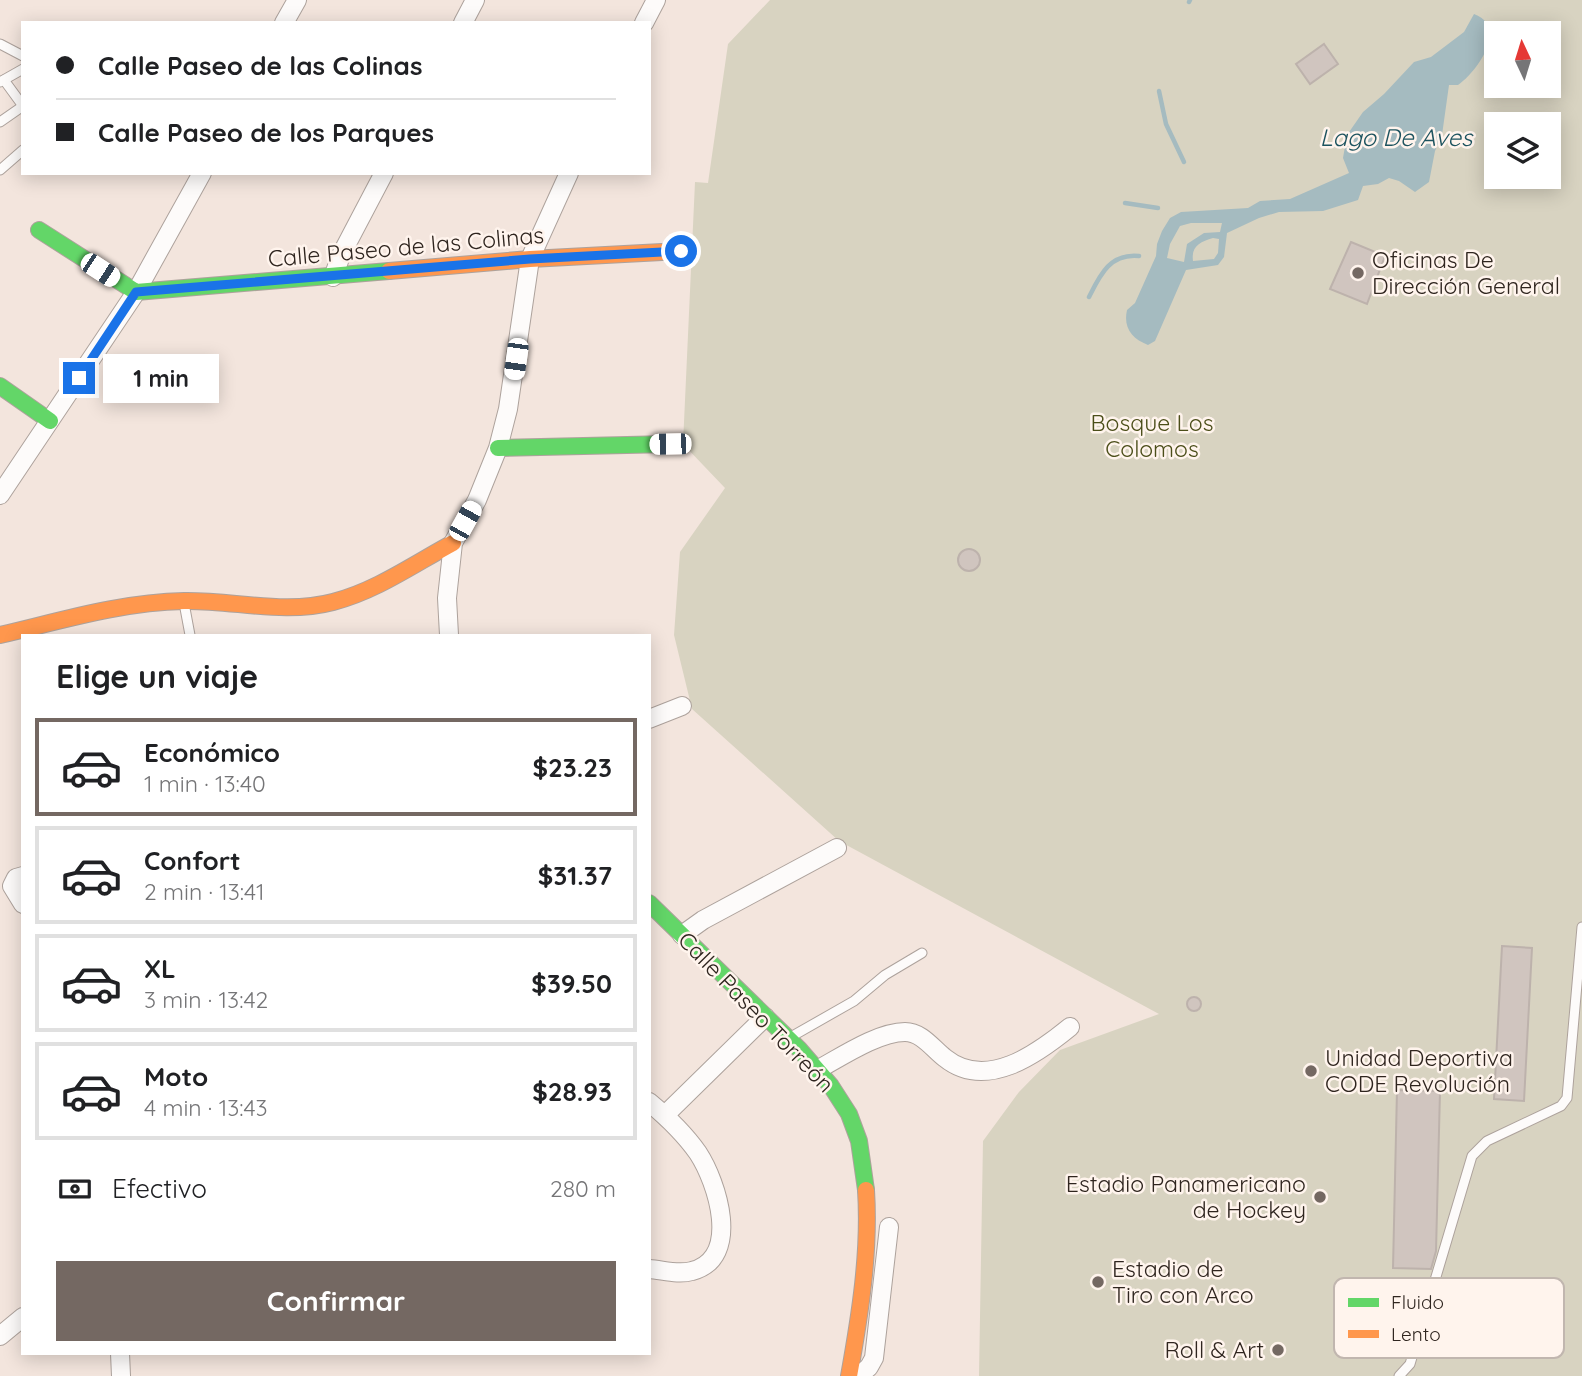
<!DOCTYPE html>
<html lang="es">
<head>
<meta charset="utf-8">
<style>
  :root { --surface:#fff; --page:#f2f2f2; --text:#202124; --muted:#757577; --line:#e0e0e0; --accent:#746862 }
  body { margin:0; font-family:Quicksand,sans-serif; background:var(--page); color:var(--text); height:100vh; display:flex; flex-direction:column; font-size:26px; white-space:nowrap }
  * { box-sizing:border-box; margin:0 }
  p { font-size:23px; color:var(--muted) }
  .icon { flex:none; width:38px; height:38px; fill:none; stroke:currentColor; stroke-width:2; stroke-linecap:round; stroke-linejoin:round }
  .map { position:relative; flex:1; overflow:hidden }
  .side { position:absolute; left:21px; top:634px; width:630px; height:721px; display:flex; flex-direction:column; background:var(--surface); border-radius:0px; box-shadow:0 4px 18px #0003 }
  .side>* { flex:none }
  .top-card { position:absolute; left:21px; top:21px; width:630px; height:154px; border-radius:0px; box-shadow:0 4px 18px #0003; display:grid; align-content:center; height:154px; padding:0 35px; background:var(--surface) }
  .needle { width:46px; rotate:356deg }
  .fabs { position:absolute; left:1484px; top:21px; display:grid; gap:14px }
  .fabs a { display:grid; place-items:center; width:77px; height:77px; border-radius:0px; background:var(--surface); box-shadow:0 4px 18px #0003; font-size:35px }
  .end { position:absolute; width:32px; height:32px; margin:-16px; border:9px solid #1a73e8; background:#fff; box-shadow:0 0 0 4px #fff }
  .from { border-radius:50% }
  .bubble { position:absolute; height:49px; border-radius:0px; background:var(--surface); box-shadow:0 4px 18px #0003; font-size:23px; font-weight:700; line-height:49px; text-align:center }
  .car { position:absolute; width:21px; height:42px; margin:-21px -10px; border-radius:9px; box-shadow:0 0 5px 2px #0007; background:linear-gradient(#fff 24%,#345 0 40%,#fff 0 76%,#345 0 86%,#fff 0) }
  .top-card b { display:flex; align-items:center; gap:24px; height:66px; font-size:26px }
  .top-card b+b { border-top:2px solid var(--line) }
  .top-card i { width:18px; height:18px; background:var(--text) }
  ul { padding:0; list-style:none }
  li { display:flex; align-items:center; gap:21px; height:98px; margin:0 14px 10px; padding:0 21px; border:4px solid var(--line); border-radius:0px }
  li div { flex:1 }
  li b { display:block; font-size:26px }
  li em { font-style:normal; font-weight:700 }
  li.on { border-color:var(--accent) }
  li>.icon { width:63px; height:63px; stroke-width:1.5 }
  h2 { padding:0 35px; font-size:32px; line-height:84px }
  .pay { display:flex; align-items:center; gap:18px; height:77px; padding:0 35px; font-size:26px }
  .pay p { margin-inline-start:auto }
  .button { display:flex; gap:14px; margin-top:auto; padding:14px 35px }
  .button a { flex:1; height:80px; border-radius:0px; background:var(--accent); color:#fff; font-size:28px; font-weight:700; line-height:80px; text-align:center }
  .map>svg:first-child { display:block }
  .green { fill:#d8d3c1; fill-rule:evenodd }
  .water { fill:#a5bbc0; fill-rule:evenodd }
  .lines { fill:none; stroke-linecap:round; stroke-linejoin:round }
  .stream { stroke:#a5bbc0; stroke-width:4.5 }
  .building { fill:#d0c5bf; stroke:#bdb2ac; stroke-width:2 }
  .lane-casing { stroke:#ada29c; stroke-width:11 }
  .street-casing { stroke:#ada29c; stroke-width:20 }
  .fast-casing { stroke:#ada29c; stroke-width:18 }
  .slow-casing { stroke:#ada29c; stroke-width:18 }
  .lane { stroke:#fdfbfa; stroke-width:9 }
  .street { stroke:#fdfbfa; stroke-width:18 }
  .fast { stroke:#63d668; stroke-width:16 }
  .slow { stroke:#ff974d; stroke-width:16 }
  .route { stroke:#1a73e8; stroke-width:9 }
  .poi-dot { fill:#746862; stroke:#fff4ed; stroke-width:2.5 }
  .labels { text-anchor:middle; stroke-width:5; stroke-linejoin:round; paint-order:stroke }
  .street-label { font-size:23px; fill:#2f251f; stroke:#fff4ed }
  .poi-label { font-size:23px; fill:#2f251f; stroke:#fff4ed; text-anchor:start }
  .park-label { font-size:23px; fill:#4b4e19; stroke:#fff4ed }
  .water-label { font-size:24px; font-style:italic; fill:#1d535f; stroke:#fff4ed }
  .key { fill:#fff4ed; stroke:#c1b6af; stroke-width:2 }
  .key-label { font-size:19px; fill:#2f251f }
</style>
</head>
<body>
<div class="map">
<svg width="1582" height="1376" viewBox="0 0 1582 1376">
  <rect width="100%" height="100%" fill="#f3e5dd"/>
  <path class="green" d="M 770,0 L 1582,0 L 1582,1376 L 979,1376 L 983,1141 L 1019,1092 L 1060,1050 L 1159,1014 L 839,841 L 692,709 L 674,635 L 680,552 L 725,488 L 683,444 L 695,182 L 708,183 L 728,44 ZM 1496,33 L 1549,33 L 1549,86 L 1496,86 ZM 1496,124 L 1549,124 L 1549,177 L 1496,177 Z"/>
  <path class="water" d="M 1474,14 C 1509,27 1477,72 1458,85 L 1449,85 L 1442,135 L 1435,151 L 1429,182 L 1415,192 L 1399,181 L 1389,178 L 1378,184 L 1363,186 L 1358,200 L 1323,211 L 1279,212 L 1259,218 L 1227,233 L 1224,257 L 1218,265 L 1186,270 L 1155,341 L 1148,345 C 1132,339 1123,328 1127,310 L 1135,303 L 1156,256 L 1157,244 L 1162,231 L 1170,218 L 1181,212 L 1248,208 L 1260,201 L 1290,199 L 1349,173 L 1343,158 L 1347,135 L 1363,112 L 1384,94 L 1414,62 L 1431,57 L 1464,32 ZM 1191,223 L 1222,223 L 1220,232 L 1204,233 L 1187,244 L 1184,262 L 1167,258 L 1170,244 L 1180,226 ZM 1213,238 L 1219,239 L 1218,253 L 1214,259 L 1193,261 C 1191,246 1200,242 1213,238 Z"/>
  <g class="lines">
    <g class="stream">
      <path d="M 1189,2 L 1190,0"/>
      <path d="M 1159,91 L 1166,124 L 1184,162"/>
      <path d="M 1125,203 L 1158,208"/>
      <path d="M 1089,297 C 1100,275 1110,253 1139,256"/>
    </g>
  </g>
  <g class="building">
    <path d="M 1324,44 L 1338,64 L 1310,84 L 1296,64 Z"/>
    <path d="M 1351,242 L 1385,256 L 1367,304 L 1330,289 Z"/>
    <circle cx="969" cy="560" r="11"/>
    <path d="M 1502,946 L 1532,948 L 1524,1101 L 1494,1099 Z"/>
    <circle cx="1194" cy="1004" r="7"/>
    <path d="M 1397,1090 L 1440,1091 L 1436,1251 L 1431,1269 L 1393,1268 Z"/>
  </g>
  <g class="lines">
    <defs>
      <g id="lane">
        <path d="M 0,44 L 23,56"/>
        <path d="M 4,80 L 23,106"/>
        <path d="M 0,82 L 23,69"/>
        <path d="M 0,122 L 23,106"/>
        <path d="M 0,170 L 23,150"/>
        <path d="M 184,603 L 190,635"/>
        <path d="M 789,1038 L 854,1001 L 885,975 L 922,953"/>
        <path d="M 1399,1376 L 1410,1364 L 1472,1156 L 1487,1141 L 1561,1106 L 1567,1098 L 1582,927"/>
      </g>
      <g id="street">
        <path d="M 284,23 L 297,0"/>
        <path d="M 463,23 L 475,0"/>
        <path d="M 644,23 L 656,0"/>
        <path d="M 333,277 L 342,253 L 384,173"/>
        <path d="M 0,495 L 136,292 L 202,173"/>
        <path d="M 449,635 L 447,598 L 453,543 L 477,500 L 498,448 L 508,409 L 530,259 L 569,173"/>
        <path d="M 649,719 L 682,706"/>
        <path d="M 23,876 L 16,878 L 12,886 L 23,904"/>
        <path d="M 682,935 L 703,920 L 837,848"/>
        <path d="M 817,1070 C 841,1057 878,1032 905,1032 C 922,1032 933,1049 945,1058 C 986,1091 1037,1054 1070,1027"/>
        <path d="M 649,1102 C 667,1117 684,1133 698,1153 C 717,1182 742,1258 692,1271 C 678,1275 663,1270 649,1269"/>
        <path d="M 665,1115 L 765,1017"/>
        <path d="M 0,1336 L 23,1317"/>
        <path d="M 120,1353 L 121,1376"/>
        <path d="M 859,1376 L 869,1367 L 874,1358 L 889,1227"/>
      </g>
      <g id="fast">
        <path d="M 39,230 L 136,292 L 389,271"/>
        <path d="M 0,386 L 50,421"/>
        <path d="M 498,448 L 670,444"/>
        <path d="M 649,903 L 799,1049 L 831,1086 L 849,1114 L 859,1141 L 866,1190"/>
      </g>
      <g id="slow">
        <path d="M 389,271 L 530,259 L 681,251"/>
        <path d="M 0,635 C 60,621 122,602 184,601 C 234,600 284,615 333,602 C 376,591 414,564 453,543"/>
        <path d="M 849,1376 C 860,1315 870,1252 866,1190"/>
      </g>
    </defs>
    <use href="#lane" class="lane-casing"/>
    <use href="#street" class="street-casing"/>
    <use href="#fast" class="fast-casing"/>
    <use href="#slow" class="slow-casing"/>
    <use href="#lane" class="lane"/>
    <use href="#street" class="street"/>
    <use href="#fast" class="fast"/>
    <use href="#slow" class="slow"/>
  </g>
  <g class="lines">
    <path class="route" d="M 79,378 L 136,292 L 530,259 L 681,251"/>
  </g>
  <g class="poi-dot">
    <circle cx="1358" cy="273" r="7"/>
    <circle cx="1311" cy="1071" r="7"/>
    <circle cx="1320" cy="1197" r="7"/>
    <circle cx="1098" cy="1282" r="7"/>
    <circle cx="1278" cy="1350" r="7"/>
  </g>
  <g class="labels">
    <g class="street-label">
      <text transform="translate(406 247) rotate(-5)" y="8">Calle Paseo de las Colinas</text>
      <text transform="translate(756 1012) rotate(46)" y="8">Calle Paseo Torreón</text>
    </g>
    <g class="poi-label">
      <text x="1372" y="268">Oficinas De<tspan x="1372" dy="26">Dirección General</tspan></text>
      <text x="1325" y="1066">Unidad Deportiva<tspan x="1325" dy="26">CODE Revolución</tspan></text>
      <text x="1306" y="1192" text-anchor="end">Estadio Panamericano<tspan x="1306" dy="26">de Hockey</tspan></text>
      <text x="1112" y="1277">Estadio de<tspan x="1112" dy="26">Tiro con Arco</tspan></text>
      <text x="1264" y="1358" text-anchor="end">Roll &amp; Art</text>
    </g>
    <g class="park-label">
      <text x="1152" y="431">Bosque Los<tspan x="1152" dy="26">Colomos</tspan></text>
    </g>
    <g class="water-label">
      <text x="1396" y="146">Lago De Aves</text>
    </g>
  </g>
  <rect x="1334" y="1278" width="230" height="80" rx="10" class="key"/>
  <rect x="1348" y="1298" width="31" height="9" fill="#63d668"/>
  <rect x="1348" y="1330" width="31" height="8" fill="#ff974d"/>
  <g class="key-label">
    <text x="1391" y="1309">Fluido</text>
    <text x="1391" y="1341">Lento</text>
  </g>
</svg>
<div class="fabs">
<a><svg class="needle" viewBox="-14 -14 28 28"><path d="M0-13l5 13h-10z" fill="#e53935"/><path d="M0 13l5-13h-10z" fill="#757577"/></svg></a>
<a><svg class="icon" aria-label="layers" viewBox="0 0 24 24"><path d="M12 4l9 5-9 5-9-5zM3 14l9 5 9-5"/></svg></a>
</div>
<i class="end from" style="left:681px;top:251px"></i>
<i class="end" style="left:79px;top:378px"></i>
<div class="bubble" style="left:103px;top:354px;width:116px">1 min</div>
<i class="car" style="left:100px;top:270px;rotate:123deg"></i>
<i class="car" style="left:516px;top:359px;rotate:188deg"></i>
<i class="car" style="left:670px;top:444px;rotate:269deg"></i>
<i class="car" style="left:465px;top:521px;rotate:29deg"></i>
<div class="top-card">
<b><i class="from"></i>Calle Paseo de las Colinas</b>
<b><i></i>Calle Paseo de los Parques</b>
</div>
<section class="side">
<h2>Elige un viaje</h2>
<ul>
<li class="on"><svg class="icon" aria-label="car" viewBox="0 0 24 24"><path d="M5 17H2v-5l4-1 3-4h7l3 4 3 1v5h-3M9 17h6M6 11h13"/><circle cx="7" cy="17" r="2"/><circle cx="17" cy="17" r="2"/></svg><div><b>Económico</b><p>1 min · 13:40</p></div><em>$23.23</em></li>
<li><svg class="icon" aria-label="car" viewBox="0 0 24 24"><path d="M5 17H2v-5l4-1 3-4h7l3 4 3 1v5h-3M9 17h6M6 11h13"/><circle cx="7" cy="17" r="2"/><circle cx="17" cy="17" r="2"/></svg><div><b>Confort</b><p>2 min · 13:41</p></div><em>$31.37</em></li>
<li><svg class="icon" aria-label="car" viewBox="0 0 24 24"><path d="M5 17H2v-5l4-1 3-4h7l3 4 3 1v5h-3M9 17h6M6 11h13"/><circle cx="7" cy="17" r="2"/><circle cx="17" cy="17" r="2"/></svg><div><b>XL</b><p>3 min · 13:42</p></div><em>$39.50</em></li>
<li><svg class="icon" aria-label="car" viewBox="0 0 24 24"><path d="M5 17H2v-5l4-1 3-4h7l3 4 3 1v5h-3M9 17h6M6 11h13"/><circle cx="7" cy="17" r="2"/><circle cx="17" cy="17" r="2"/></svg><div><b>Moto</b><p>4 min · 13:43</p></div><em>$28.93</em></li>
</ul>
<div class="pay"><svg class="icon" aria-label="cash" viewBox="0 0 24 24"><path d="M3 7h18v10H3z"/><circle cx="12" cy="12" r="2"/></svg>Efectivo<p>280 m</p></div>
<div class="button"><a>Confirmar</a></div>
</section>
</div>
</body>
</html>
